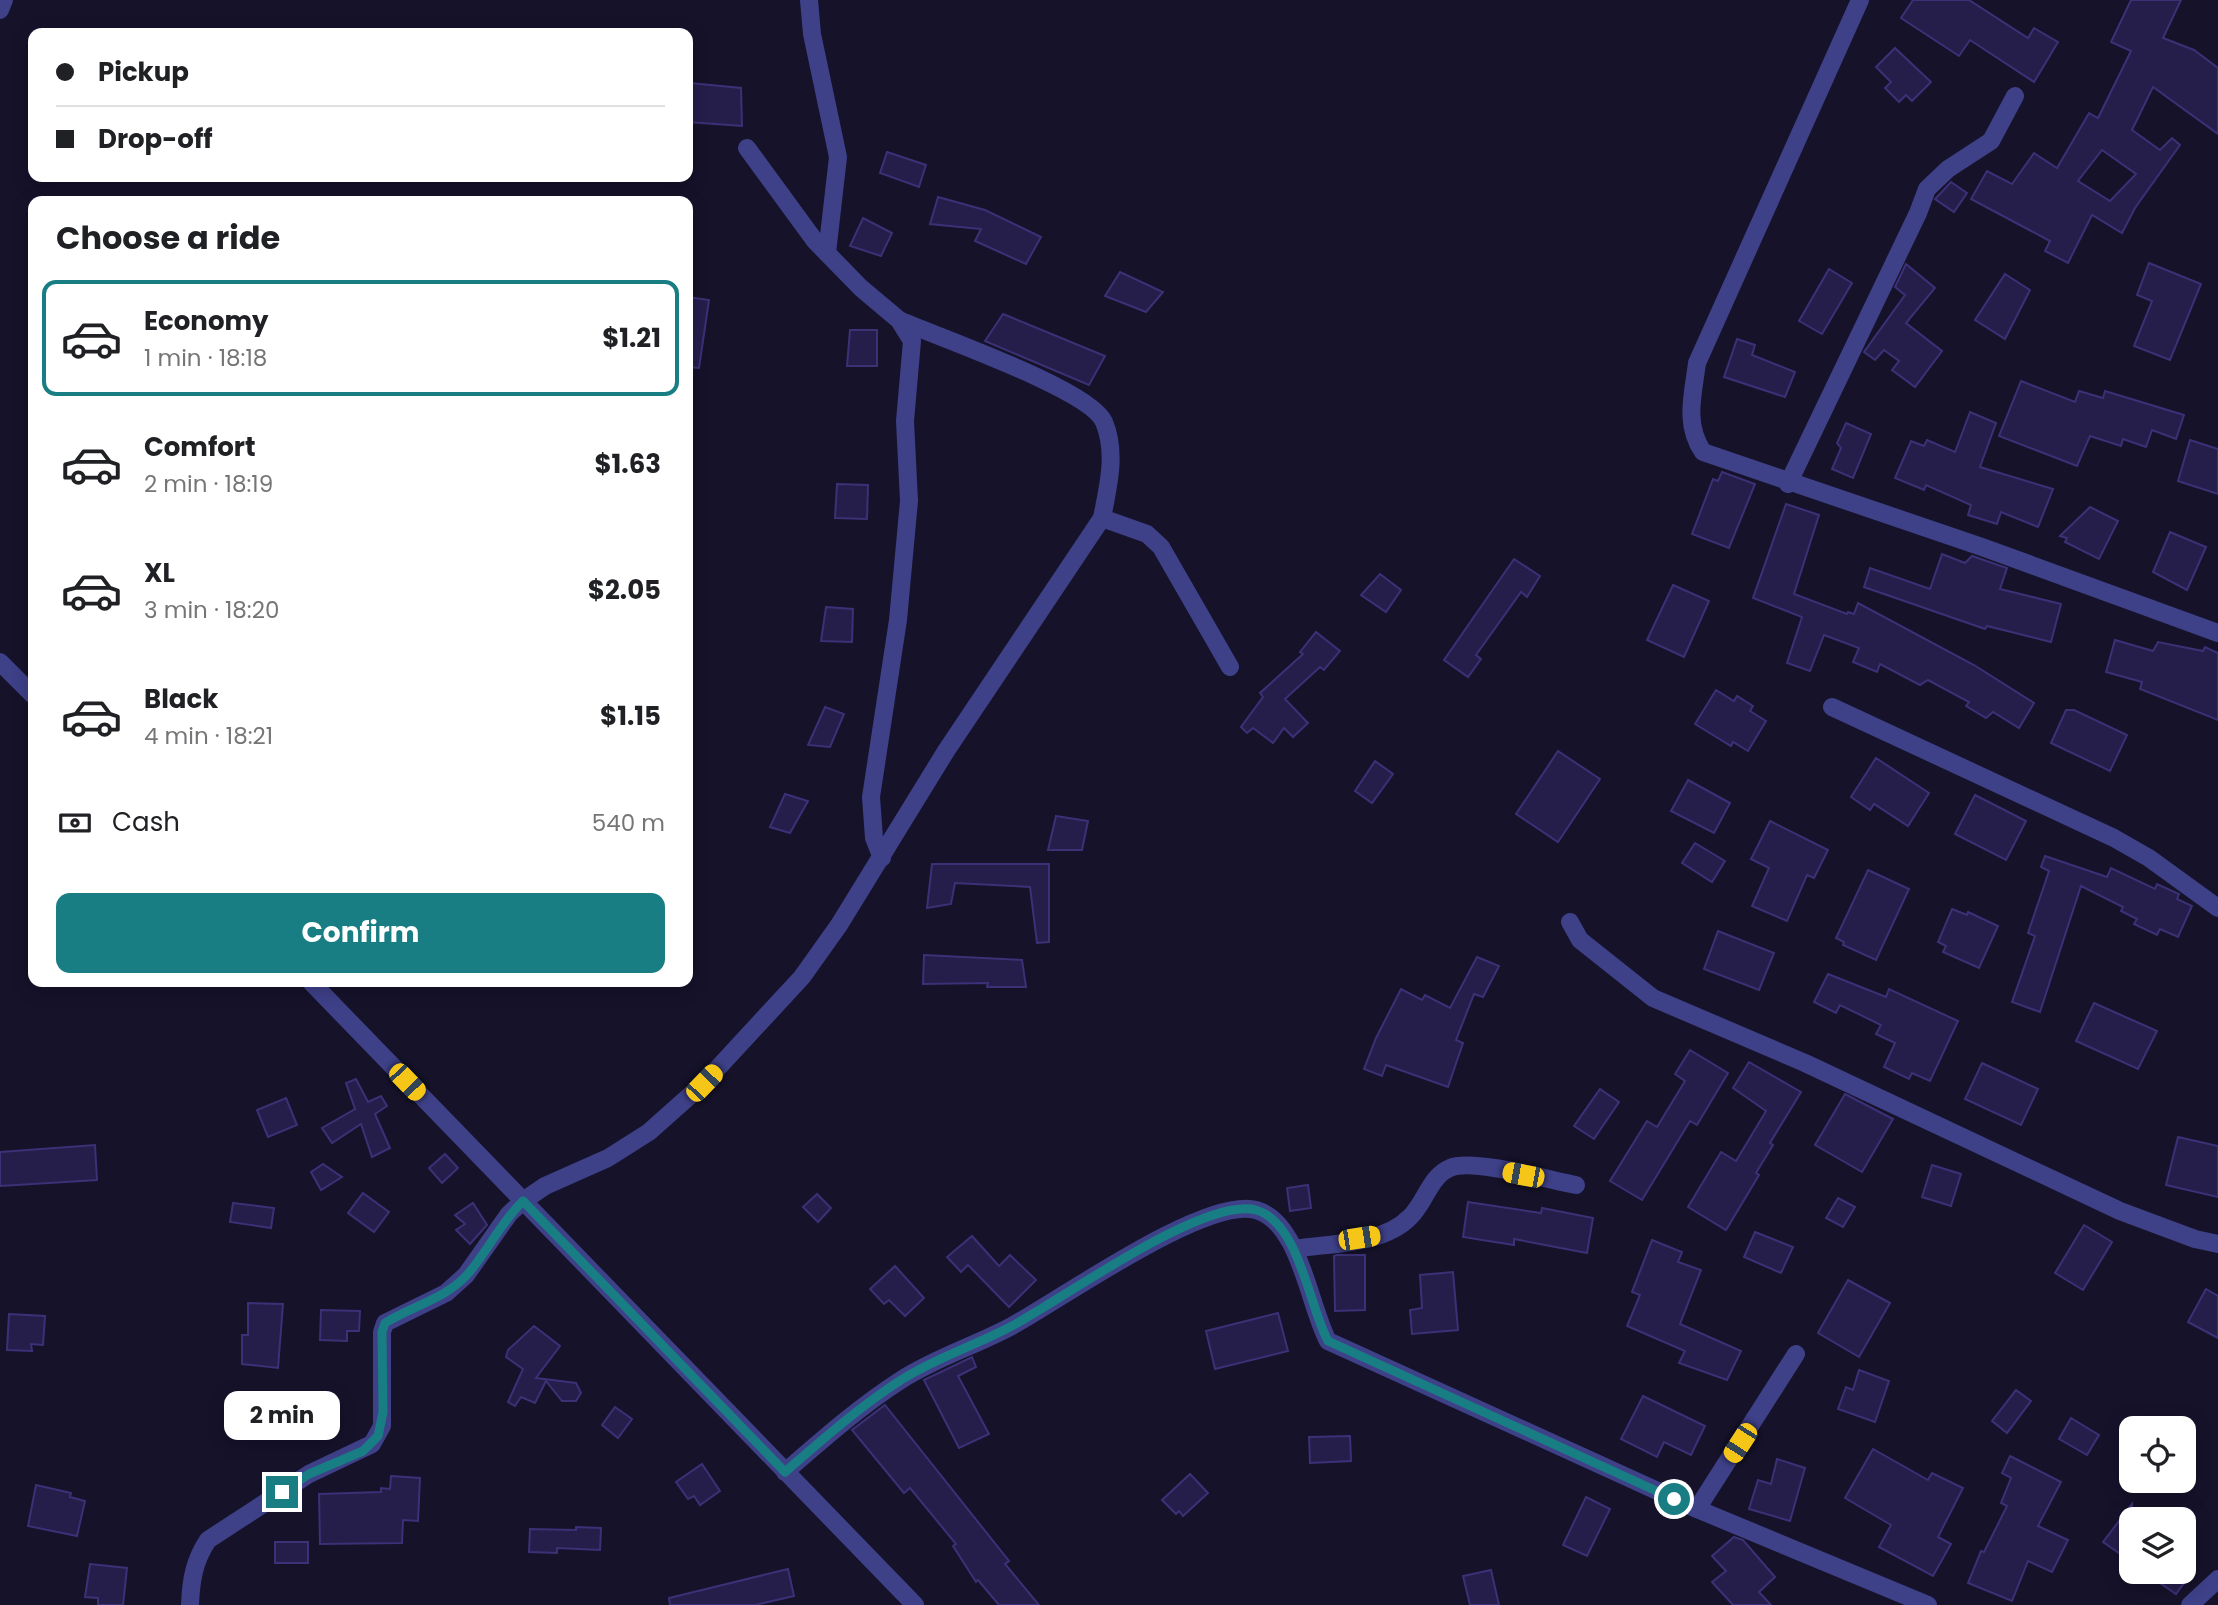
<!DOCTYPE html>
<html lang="en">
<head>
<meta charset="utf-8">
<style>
  :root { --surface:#fff; --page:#f6f6f6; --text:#202124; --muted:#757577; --line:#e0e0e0; --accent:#187e83 }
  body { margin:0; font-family:Poppins,sans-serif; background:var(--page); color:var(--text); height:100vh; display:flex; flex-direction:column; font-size:26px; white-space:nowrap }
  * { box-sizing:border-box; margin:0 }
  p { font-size:23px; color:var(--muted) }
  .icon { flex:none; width:38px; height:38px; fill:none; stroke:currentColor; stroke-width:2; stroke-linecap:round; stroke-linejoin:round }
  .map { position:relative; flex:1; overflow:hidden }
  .sheet { position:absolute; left:28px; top:196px; width:665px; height:791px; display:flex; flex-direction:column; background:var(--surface); border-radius:14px; box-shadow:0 4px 18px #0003 }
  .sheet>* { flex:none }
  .guide { position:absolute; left:28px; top:28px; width:665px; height:154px; border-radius:14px; box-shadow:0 4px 18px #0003; display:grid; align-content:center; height:154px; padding:0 28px; background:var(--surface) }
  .controls { position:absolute; left:2119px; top:1416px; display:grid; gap:14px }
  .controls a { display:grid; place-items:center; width:77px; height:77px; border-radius:14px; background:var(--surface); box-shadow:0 4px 18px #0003; font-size:35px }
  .end { position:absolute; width:32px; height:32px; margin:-16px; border:9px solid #187e83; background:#fff; box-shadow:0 0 0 4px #fff }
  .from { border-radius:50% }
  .bubble { position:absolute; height:49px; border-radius:14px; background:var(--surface); box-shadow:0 4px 18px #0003; font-size:23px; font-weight:700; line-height:49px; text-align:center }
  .car { position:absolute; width:21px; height:42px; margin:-21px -10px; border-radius:9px; box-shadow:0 0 5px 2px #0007; background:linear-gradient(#f5c518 24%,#345 0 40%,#f5c518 0 76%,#345 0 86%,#f5c518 0) }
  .guide b { display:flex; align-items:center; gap:24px; height:66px; font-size:26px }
  .guide b+b { border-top:2px solid var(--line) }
  .guide i { width:18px; height:18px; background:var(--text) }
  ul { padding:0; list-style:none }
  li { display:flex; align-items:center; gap:21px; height:116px; margin:0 14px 10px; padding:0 14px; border:4px solid transparent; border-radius:14px }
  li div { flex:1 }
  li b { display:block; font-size:26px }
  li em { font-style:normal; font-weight:700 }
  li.current { border-color:var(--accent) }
  li>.icon { width:63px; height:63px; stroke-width:1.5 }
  h2 { padding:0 28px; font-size:32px; line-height:84px }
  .pay { display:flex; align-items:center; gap:18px; height:77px; padding:0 28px; font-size:26px }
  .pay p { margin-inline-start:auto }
  .primary-button { display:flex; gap:14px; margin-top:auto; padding:14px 28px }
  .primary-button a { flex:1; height:80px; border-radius:14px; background:var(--accent); color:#fff; font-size:28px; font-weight:700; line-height:80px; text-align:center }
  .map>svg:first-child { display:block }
  .building { fill:#251e4b; stroke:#3b3176; stroke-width:2; fill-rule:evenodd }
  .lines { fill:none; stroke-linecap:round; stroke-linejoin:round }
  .minor { stroke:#3e4088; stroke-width:18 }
  .route { stroke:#187e83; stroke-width:9 }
</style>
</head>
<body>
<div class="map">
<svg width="2218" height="1605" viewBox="0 0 2218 1605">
  <rect width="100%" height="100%" fill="#15122a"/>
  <g class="building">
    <path d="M 1913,0 L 1969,0 L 2028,38 L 2034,28 L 2058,42 L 2034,82 L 1970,40 L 1959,56 L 1901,18 Z"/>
    <path d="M 2131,0 L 2181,0 L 2163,38 L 2194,50 L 2218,68 L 2218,134 L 2153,87 L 2132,130 L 2160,150 L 2172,138 L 2180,145 L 2135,208 L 2122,233 L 2092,215 L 2068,263 L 2045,251 L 2050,241 L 1971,199 L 1987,171 L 2012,184 L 2034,153 L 2057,168 L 2089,113 L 2098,118 L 2131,51 L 2111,42 ZM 2102,150 L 2136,174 L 2110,201 L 2078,181 Z"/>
    <path d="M 1895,48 L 1931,82 L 1912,101 L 1906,95 L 1899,102 L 1885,88 L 1891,82 L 1876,67 Z"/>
    <path d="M 690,83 L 741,88 L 742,126 L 688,122 Z"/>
    <path d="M 887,152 L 926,165 L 919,187 L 880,173 Z"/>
    <path d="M 1951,182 L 1967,193 L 1954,212 L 1935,199 Z"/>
    <path d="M 938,197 L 985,210 L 1041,237 L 1026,264 L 975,241 L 981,229 L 930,224 Z"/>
    <path d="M 863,218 L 892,233 L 881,256 L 850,246 Z"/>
    <path d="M 2149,263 L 2201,284 L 2170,360 L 2134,346 L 2152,301 L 2137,295 Z"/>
    <path d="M 1906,264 L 1935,288 L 1906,323 L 1942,351 L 1915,387 L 1892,370 L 1899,361 L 1884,350 L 1875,360 L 1864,352 L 1905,295 L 1895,287 Z"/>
    <path d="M 1829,269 L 1852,283 L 1822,334 L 1799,321 Z"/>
    <path d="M 1120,272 L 1163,292 L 1146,312 L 1105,296 Z"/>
    <path d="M 2005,274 L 2030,290 L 2005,339 L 1975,320 Z"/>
    <path d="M 688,297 L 709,300 L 699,368 L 688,367 Z"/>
    <path d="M 1003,314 L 1105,356 L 1089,385 L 985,341 Z"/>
    <path d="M 850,330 L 877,330 L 877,366 L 847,366 Z"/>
    <path d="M 1737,339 L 1755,345 L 1752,355 L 1795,372 L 1785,397 L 1724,377 Z"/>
    <path d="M 2021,381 L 2075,402 L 2079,391 L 2103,398 L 2105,391 L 2184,415 L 2176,439 L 2152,430 L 2146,447 L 2123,439 L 2121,446 L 2090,436 L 2077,466 L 1999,436 Z"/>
    <path d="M 1970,412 L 1996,423 L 1980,467 L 2053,489 L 2038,527 L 2001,512 L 1997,524 L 1968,515 L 1971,505 L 1926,485 L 1924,490 L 1895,478 L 1911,441 L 1924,446 L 1927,440 L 1955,452 Z"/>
    <path d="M 1846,423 L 1871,434 L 1853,478 L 1832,469 L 1841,448 L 1837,443 Z"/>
    <path d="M 2190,440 L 2218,449 L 2218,494 L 2178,481 Z"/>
    <path d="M 1722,472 L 1755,484 L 1729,548 L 1692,534 L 1713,479 L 1718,481 Z"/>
    <path d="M 837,484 L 868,485 L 867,519 L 835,518 Z"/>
    <path d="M 1786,504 L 1819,515 L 1794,594 L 1847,614 L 1848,612 L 1854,614 L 1858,603 L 1974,665 L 2034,703 L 2019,728 L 1993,712 L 1986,718 L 1966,706 L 1969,702 L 1928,680 L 1920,685 L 1880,664 L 1877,672 L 1853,662 L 1859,648 L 1824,635 L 1810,671 L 1787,663 L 1802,617 L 1753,598 Z"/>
    <path d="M 2090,507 L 2118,521 L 2099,559 L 2065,542 L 2067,538 L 2060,536 Z"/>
    <path d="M 2170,532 L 2206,547 L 2187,590 L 2153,572 Z"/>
    <path d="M 1942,554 L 1965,563 L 1972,556 L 2007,568 L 2000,589 L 2061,604 L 2051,642 L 1987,626 L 1985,629 L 1864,587 L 1870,568 L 1930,589 Z"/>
    <path d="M 1514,559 L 1540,576 L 1527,597 L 1521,592 L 1476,655 L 1481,659 L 1468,677 L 1444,660 Z"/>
    <path d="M 1380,574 L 1401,590 L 1386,612 L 1361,595 Z"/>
    <path d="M 1673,585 L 1709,601 L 1684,657 L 1647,640 Z"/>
    <path d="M 826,607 L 853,609 L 852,642 L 821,641 Z"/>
    <path d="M 1316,632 L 1340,651 L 1324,670 L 1320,667 L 1285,699 L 1308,723 L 1293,737 L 1284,728 L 1273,743 L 1253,728 L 1247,733 L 1241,727 L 1263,697 L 1260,693 L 1303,654 L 1300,652 Z"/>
    <path d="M 2115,640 L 2153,651 L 2158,642 L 2203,651 L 2205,647 L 2218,653 L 2218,720 L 2140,689 L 2142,682 L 2106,672 Z"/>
    <path d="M 1716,690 L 1734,701 L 1737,696 L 1753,706 L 1750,711 L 1766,721 L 1748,751 L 1733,742 L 1731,746 L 1695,724 Z"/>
    <path d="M 825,707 L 844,714 L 830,747 L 808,745 Z"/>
    <path d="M 2066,710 L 2074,710 L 2127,735 L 2110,771 L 2051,743 Z"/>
    <path d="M 1558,751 L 1600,779 L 1558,842 L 1516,814 Z"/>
    <path d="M 1876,758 L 1929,793 L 1908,826 L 1874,804 L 1870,810 L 1851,797 Z"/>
    <path d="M 1375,761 L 1393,774 L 1372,803 L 1355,791 Z"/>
    <path d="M 1688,780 L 1730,803 L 1714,833 L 1671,811 Z"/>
    <path d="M 785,794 L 808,801 L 790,833 L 770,827 Z"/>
    <path d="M 1975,795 L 2026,821 L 2006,860 L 1955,834 Z"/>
    <path d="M 1056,816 L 1088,821 L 1082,850 L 1048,850 Z"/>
    <path d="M 1770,821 L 1828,850 L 1814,878 L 1807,875 L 1787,921 L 1752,906 L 1769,868 L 1751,859 Z"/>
    <path d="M 1695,843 L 1725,861 L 1712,882 L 1682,863 Z"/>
    <path d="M 2045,856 L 2107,877 L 2111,868 L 2155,889 L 2157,884 L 2179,894 L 2177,899 L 2192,906 L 2178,937 L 2160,929 L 2157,935 L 2134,924 L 2137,919 L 2121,911 L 2123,907 L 2081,886 L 2040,1012 L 2012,1002 L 2035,936 L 2028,933 L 2049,871 L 2041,867 Z"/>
    <path d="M 932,864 L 1049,864 L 1049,942 L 1037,943 L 1030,887 L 955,883 L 951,904 L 927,908 Z"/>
    <path d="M 1868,870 L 1909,889 L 1876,960 L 1843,945 L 1844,942 L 1836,938 Z"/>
    <path d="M 1952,909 L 1967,915 L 1968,912 L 1998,926 L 1979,968 L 1943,952 L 1946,946 L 1938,942 Z"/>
    <path d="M 1718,931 L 1774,953 L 1759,990 L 1704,969 Z"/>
    <path d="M 924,955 L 1022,960 L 1026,987 L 987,987 L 988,983 L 923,984 Z"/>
    <path d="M 1477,957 L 1499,966 L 1483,997 L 1474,994 L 1456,1040 L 1463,1043 L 1448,1087 L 1386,1065 L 1382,1076 L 1364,1069 L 1376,1038 L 1401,989 L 1422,1000 L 1425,995 L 1450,1008 Z"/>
    <path d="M 1828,974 L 1886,997 L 1889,989 L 1958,1021 L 1930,1081 L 1912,1073 L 1909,1079 L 1884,1067 L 1895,1043 L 1876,1034 L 1881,1025 L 1840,1005 L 1836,1013 L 1814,1002 Z"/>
    <path d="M 2094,1003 L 2157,1031 L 2138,1069 L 2076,1041 Z"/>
    <path d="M 1690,1050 L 1728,1073 L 1697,1125 L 1690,1121 L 1642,1200 L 1610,1181 L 1647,1121 L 1657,1127 L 1685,1081 L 1675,1074 Z"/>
    <path d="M 1749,1062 L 1801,1092 L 1770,1143 L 1773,1145 L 1756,1173 L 1759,1175 L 1726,1230 L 1688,1207 L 1721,1152 L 1736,1161 L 1766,1111 L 1733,1088 Z"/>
    <path d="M 1982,1063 L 2038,1089 L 2021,1125 L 1965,1099 Z"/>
    <path d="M 356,1079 L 368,1102 L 381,1096 L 387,1106 L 375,1114 L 390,1148 L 372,1157 L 361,1124 L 332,1143 L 322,1128 L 355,1109 L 346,1083 Z"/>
    <path d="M 1600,1089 L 1619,1102 L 1594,1139 L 1574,1126 Z"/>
    <path d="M 1845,1094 L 1893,1119 L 1862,1172 L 1815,1145 Z"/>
    <path d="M 286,1098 L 297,1125 L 268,1137 L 257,1110 Z"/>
    <path d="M 2178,1137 L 2218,1146 L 2218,1197 L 2166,1185 Z"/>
    <path d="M 95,1145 L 97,1180 L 0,1186 L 0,1152 Z"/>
    <path d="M 445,1154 L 458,1168 L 442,1183 L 429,1168 Z"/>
    <path d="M 323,1164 L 342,1177 L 321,1190 L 311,1172 Z"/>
    <path d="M 1932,1165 L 1961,1174 L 1951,1206 L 1922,1197 Z"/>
    <path d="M 1308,1185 L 1311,1208 L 1290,1211 L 1287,1188 Z"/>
    <path d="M 363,1193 L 389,1212 L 374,1232 L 348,1213 Z"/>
    <path d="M 817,1194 L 831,1208 L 818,1222 L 803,1207 Z"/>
    <path d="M 1838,1198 L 1855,1207 L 1843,1227 L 1826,1218 Z"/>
    <path d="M 1468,1202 L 1541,1213 L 1542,1208 L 1593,1218 L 1587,1253 L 1514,1239 L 1514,1245 L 1463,1237 Z"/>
    <path d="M 233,1203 L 274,1208 L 271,1228 L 230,1222 Z"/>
    <path d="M 473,1203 L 487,1225 L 470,1244 L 456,1230 L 465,1224 L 455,1215 Z"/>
    <path d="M 2084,1225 L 2112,1242 L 2083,1290 L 2055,1273 Z"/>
    <path d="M 1755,1232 L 1793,1247 L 1781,1273 L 1744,1257 Z"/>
    <path d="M 972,1236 L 999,1266 L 1010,1255 L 1036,1280 L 1009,1307 L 968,1265 L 961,1272 L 947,1257 Z"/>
    <path d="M 1652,1240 L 1682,1252 L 1678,1262 L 1701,1270 L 1680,1324 L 1741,1351 L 1727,1380 L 1679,1363 L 1685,1351 L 1627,1326 L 1640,1295 L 1632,1292 Z"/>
    <path d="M 1337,1255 L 1365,1255 L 1365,1310 L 1335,1311 L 1334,1256 Z"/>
    <path d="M 895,1266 L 924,1298 L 905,1316 L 889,1300 L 884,1304 L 870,1289 Z"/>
    <path d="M 1453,1272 L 1458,1330 L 1412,1334 L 1410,1310 L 1422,1308 L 1420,1275 Z"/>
    <path d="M 1848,1280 L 1890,1303 L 1859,1357 L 1818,1333 Z"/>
    <path d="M 2206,1289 L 2218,1296 L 2218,1338 L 2188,1322 Z"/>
    <path d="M 248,1303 L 283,1304 L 278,1368 L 242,1364 L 242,1335 L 248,1335 Z"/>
    <path d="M 321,1310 L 360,1311 L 359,1331 L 347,1331 L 347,1341 L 320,1340 Z"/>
    <path d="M 1278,1313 L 1288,1351 L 1215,1369 L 1206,1331 Z"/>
    <path d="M 9,1314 L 45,1316 L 43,1345 L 31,1344 L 32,1351 L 7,1350 Z"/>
    <path d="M 534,1326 L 560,1346 L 536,1378 L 576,1383 L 581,1393 L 576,1401 L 562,1401 L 546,1381 L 535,1403 L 521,1397 L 515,1406 L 508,1402 L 523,1369 L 506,1357 L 508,1350 Z"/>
    <path d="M 972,1357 L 976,1367 L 958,1376 L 989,1434 L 959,1448 L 924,1380 Z"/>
    <path d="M 1859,1370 L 1889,1381 L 1875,1422 L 1838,1409 L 1846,1387 L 1853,1390 Z"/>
    <path d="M 2016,1390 L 2031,1401 L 2007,1433 L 1992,1421 Z"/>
    <path d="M 1643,1396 L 1705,1426 L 1691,1455 L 1664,1442 L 1657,1457 L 1621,1439 Z"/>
    <path d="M 885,1405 L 1009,1561 L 1005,1564 L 1039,1605 L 999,1605 L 978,1580 L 976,1582 L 953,1546 L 956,1544 L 910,1488 L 904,1493 L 852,1430 Z"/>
    <path d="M 615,1407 L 632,1419 L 618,1438 L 602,1425 Z"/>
    <path d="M 2071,1418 L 2099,1435 L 2087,1455 L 2059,1439 Z"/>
    <path d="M 1350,1436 L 1351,1461 L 1310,1463 L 1309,1437 Z"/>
    <path d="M 1873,1449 L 1928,1480 L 1932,1473 L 1963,1488 L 1938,1537 L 1951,1544 L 1933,1576 L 1879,1547 L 1891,1525 L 1845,1498 Z"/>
    <path d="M 2010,1456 L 2061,1482 L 2038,1526 L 2068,1540 L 2052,1572 L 2028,1561 L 2012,1601 L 1968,1583 L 1981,1551 L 1984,1552 L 2007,1506 L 2001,1503 L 2011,1478 L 2002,1473 Z"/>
    <path d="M 1777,1459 L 1805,1468 L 1790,1521 L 1749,1509 L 1758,1480 L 1771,1484 Z"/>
    <path d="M 702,1464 L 720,1491 L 700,1505 L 694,1496 L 688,1499 L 676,1482 Z"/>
    <path d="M 1190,1474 L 1208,1493 L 1183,1516 L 1179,1511 L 1176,1514 L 1162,1500 Z"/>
    <path d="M 391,1476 L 420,1478 L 418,1521 L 403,1520 L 402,1543 L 320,1544 L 319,1494 L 381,1492 L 381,1488 L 390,1489 Z"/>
    <path d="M 36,1485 L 71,1493 L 70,1497 L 85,1501 L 77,1536 L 28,1526 Z"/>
    <path d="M 1586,1497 L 1610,1509 L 1587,1556 L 1563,1545 Z"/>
    <path d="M 2132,1504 L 2132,1562 L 2103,1542 Z"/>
    <path d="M 576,1527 L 601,1528 L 600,1550 L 557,1548 L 557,1553 L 529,1552 L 530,1529 L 576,1530 Z"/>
    <path d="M 1734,1537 L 1743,1540 L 1775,1577 L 1759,1592 L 1771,1605 L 1733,1605 L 1712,1582 L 1726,1571 L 1712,1556 Z"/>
    <rect x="275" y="1542" width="33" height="21"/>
    <path d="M 90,1564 L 127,1568 L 123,1605 L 98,1605 L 98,1598 L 85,1597 Z"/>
    <path d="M 788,1569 L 794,1596 L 755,1605 L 670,1605 L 669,1598 Z"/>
    <path d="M 1491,1570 L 1499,1605 L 1470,1605 L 1463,1576 Z"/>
    <path d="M 2144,1572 L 2192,1572 L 2176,1594 Z"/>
  </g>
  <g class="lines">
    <g class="minor">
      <path d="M 809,0 L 812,34 L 838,157 L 827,253"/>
      <path d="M 1860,0 L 1697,363 C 1693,395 1684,424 1703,452 L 1982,547 L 2218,633"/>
      <path d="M 0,10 L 4,0"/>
      <path d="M 747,148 L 815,241 L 861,288 L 899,320 L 912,341 L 905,421 L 909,501 L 898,620 L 871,797 L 874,838 L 882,858"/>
      <path d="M 1788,484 L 1918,213 L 1927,189 L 1948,169 L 1991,141 L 2015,96"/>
      <path d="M 1102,518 L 1147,534 L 1161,547 L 1230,667"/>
      <path d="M 0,662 L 33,695"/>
      <path d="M 1832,707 L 2114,838 L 2149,858 L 2218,908"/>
      <path d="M 1570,922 L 1580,940 L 1653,998 L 1805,1063 L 2120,1211 L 2195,1239 L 2218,1244"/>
      <path d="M 311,982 L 915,1605"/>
      <path d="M 1294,1249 C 1330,1243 1383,1245 1410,1217 C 1425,1203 1430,1176 1450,1168 C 1472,1158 1549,1180 1576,1185"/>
      <path d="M 785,1472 C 822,1440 859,1407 901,1380 C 935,1358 974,1346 1010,1327 C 1059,1301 1205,1196 1256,1210 C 1300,1222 1309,1306 1328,1341 L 1697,1509 L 1928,1605"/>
      <path d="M 1697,1509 L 1796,1354"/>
      <path d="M 190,1605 C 191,1580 194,1561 208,1540 L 309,1474 L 372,1444 L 382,1426 L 382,1332 L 385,1323 L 446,1293 L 466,1275 L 509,1214 L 523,1201 L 545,1186 L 608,1158 L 649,1132 L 704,1083 L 802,977 L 839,925 L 946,751 L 1102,518 C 1108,487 1117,453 1104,422 C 1091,390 938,337 899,320"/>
      <path d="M 2190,1605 L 2218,1579"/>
    </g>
  </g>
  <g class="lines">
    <path class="route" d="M 282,1492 L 309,1474 L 363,1451 L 378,1436 L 383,1412 L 382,1332 L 385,1323 C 412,1306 443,1300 466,1276 C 487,1253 500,1223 523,1201 L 785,1472 C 822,1440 859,1407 901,1380 C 935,1358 974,1346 1010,1327 C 1060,1301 1204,1196 1256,1210 C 1299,1222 1309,1306 1328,1341 L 1674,1499"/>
  </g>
</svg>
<div class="controls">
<a><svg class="icon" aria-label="locate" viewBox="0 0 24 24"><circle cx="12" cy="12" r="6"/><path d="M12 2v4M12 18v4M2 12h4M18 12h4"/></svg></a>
<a><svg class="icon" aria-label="layers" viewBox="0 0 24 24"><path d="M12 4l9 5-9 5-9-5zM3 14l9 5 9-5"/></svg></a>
</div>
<i class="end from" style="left:1674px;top:1499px"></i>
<i class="end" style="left:282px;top:1492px"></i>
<div class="bubble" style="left:224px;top:1391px;width:116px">2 min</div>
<i class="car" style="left:407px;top:1082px;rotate:136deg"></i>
<i class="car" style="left:704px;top:1083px;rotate:44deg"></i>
<i class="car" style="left:1523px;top:1175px;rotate:281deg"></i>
<i class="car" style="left:1359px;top:1238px;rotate:81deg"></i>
<i class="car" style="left:1740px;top:1443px;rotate:213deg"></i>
<div class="guide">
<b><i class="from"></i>Pickup</b>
<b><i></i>Drop-off</b>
</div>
<section class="sheet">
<h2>Choose a ride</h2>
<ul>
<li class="current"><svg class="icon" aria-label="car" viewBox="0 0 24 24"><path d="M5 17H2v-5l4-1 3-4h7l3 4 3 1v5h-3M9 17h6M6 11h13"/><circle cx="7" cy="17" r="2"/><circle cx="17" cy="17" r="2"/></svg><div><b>Economy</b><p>1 min · 18:18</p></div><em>$1.21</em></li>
<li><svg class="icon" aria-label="car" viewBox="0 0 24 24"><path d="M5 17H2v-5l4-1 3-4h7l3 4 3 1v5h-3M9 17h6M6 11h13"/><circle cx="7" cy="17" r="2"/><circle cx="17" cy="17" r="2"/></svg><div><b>Comfort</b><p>2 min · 18:19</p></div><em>$1.63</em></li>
<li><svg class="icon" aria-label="car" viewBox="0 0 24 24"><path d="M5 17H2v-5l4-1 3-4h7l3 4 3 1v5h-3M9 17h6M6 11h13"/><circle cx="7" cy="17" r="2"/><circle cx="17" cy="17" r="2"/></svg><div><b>XL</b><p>3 min · 18:20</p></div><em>$2.05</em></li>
<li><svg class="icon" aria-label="car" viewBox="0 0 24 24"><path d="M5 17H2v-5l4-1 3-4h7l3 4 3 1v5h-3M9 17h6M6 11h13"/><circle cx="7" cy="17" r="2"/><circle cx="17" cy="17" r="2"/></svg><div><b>Black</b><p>4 min · 18:21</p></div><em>$1.15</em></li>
</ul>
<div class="pay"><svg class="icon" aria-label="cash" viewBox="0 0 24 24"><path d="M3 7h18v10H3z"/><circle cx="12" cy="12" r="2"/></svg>Cash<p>540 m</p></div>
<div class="primary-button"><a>Confirm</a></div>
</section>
</div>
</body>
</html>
